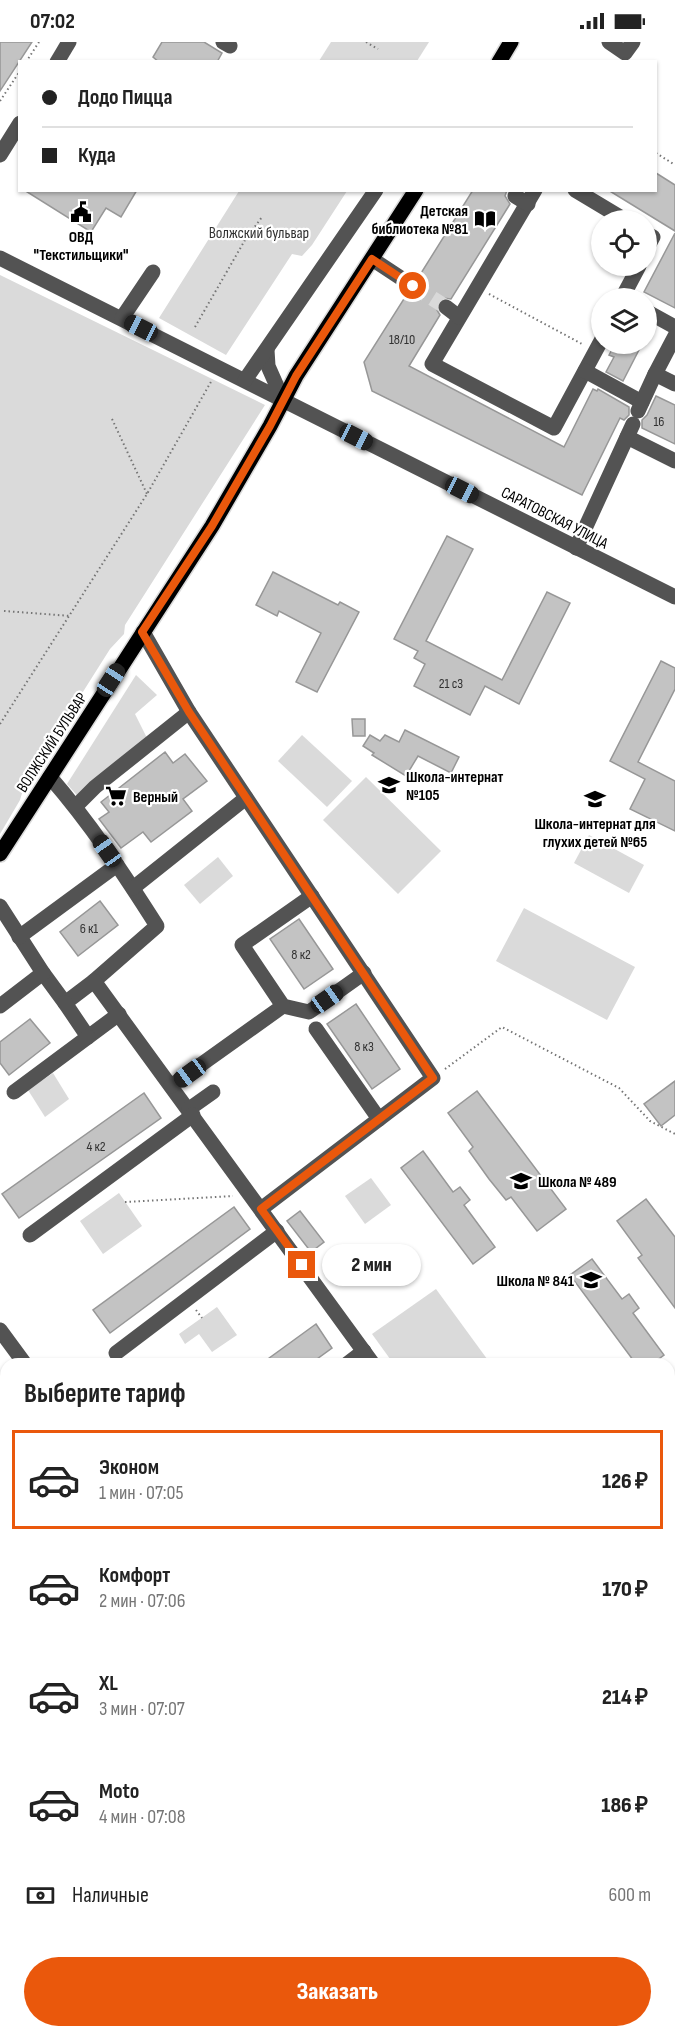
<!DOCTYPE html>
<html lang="ru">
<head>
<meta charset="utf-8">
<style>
  :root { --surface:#fff; --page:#f2f2f2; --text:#222; --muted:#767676; --line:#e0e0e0; --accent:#ea580c }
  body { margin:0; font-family:"Sofia Sans Condensed",sans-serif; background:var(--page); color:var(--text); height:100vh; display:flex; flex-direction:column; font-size:22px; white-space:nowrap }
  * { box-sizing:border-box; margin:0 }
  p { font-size:20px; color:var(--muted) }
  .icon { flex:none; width:33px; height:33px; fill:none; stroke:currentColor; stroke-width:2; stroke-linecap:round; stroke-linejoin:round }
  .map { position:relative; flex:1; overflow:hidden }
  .side { position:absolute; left:0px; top:1316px; width:675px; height:680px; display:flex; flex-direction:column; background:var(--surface); border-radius:18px 18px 0 0; box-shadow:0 2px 4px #0004 }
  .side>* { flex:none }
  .hud { position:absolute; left:18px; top:18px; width:639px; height:132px; border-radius:0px; box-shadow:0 2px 4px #0004; display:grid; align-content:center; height:132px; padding:0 24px; background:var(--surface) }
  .fabs { position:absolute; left:591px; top:168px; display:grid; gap:12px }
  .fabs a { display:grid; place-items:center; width:66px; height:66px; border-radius:50%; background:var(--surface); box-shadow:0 2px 4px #0004; font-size:30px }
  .end { position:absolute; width:27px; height:27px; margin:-14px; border:8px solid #ea580c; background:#fff; box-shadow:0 0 0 3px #fff }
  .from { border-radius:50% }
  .bubble { position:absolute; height:42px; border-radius:21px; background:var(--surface); box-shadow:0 2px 4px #0004; font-size:20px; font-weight:800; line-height:42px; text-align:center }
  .car { position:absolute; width:18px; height:36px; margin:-18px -9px; border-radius:8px; box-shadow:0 0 4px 2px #0007; background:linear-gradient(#222 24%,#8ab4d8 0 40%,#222 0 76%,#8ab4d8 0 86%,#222 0) }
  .hud b { display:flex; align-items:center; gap:21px; height:57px; font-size:22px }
  .hud b+b { border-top:2px solid var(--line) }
  .hud i { width:15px; height:15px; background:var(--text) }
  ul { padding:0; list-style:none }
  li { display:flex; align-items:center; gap:18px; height:99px; margin:0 12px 9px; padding:0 12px; border:3px solid transparent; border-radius:0px }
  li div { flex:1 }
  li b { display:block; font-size:22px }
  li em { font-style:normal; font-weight:800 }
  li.selected { border-color:var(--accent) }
  li>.icon { width:54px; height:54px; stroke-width:1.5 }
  h2 { padding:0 24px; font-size:27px; line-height:72px }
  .pay { display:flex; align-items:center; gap:15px; height:66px; padding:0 24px; font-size:22px }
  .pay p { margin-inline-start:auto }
  .button { display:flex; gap:12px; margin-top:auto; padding:12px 24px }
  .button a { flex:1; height:69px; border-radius:36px; background:var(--accent); color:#fff; font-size:24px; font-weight:800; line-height:69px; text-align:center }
  .status { display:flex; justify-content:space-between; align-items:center; height:42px; padding:0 30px; background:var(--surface); direction:ltr }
  .status svg { height:16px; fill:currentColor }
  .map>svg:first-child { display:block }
  .green { fill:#dadada }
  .building { fill:#c3c3c3; stroke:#979797; stroke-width:1.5 }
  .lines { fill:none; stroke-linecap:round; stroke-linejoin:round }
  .minor-tunnel { stroke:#d9d9d9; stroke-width:15; stroke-dasharray:15 8; stroke-linecap:butt }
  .major-casing { stroke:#dbdbdb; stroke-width:18 }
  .path { stroke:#757575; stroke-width:2; stroke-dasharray:1.5 3; stroke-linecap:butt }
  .minor { stroke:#535353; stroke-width:15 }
  .major { stroke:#000; stroke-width:15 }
  .route { stroke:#ea580c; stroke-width:8 }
  .labels { text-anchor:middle; stroke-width:4.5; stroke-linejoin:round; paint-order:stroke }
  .number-label { font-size:14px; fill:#313131 }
  .poi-label { font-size:16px; font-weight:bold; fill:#000; stroke:#fff; text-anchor:start }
  .park-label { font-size:16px; fill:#313131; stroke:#fff }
  .street-label { font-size:16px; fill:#000; stroke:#fff }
</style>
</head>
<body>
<div class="status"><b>07:02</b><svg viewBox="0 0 49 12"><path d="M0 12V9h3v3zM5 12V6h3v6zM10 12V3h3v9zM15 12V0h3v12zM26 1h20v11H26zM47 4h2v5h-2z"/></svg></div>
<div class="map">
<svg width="675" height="1994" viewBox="0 0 675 1994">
  <rect width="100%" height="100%" fill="#fff"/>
  <g class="green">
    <path d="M 331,0 L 429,0 L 417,19 L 319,19 Z"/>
    <path d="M 239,149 L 347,149 L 312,203 L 302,214 L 292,212 L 226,313 L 159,276 Z"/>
    <path d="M 0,233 L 265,363 L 125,583 L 124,592 L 110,607 L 62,683 L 61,695 L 49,704 L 25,741 L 20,758 L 0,792 Z"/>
    <path d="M 136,633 L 157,653 L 135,672 L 150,702 L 82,759 L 67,742 Z"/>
    <path d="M 302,693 L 352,739 L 327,765 L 278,719 Z"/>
    <path d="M 366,735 L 441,809 L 398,852 L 323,778 Z"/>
    <path d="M 589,793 L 644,823 L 629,851 L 574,821 Z"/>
    <path d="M 218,815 L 233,834 L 200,862 L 184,843 Z"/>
    <path d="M 524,866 L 635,925 L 607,978 L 496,919 Z"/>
    <path d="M 53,1031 L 69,1057 L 45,1075 L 28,1048 Z"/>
    <path d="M 371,1136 L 391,1163 L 365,1182 L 345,1154 Z"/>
    <path d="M 119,1151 L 142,1184 L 103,1212 L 80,1179 Z"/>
    <path d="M 436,1247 L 490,1321 L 393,1321 L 372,1292 Z"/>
    <path d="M 217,1265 L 237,1293 L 212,1310 L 199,1292 L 185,1302 L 179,1292 Z"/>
  </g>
  <g class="building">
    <path d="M 0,0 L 32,0 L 0,49 Z"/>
    <path d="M 162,0 L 204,0 L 222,11 L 217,20 L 159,20 L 153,15 Z"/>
    <path d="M 656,131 L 675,143 L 675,189 L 608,148 L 656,148 Z"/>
    <path d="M 24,148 L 137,148 L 121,175 L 106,166 L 91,190 Z"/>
    <path d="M 473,148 L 507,148 L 505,154 L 510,162 L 451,257 L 443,256 L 438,260 L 437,268 L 440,273 L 409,324 L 564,405 L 593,347 L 597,349 L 598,347 L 629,365 L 629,373 L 624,378 L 620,376 L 582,453 L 372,349 L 364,320 L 407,252 L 417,253 L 421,249 L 422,240 L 418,236 Z"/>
    <path d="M 675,191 L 675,266 L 644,250 Z"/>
    <path d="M 615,302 L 642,302 L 623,339 L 606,330 L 614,315 L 609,313 Z"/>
    <path d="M 656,354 L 675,363 L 675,402 L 642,386 L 642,378 L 647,373 Z"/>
    <path d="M 447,494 L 473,507 L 426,599 L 502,638 L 547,550 L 570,561 L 519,662 L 485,644 L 470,673 L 414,644 L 425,622 L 414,616 L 418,609 L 394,597 Z"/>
    <path d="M 273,530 L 338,563 L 340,560 L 359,570 L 317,650 L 296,640 L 321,591 L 279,569 L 277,574 L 256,563 Z"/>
    <path d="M 661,619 L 675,626 L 675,647 L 638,720 L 675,739 L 675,789 L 630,767 L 645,737 L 610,719 Z"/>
    <path d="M 352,677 L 365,677 L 365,694 L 353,694 Z"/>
    <path d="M 405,688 L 459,715 L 451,731 L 418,714 L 406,734 L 372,713 L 374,711 L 363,704 L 370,693 L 380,699 L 385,693 L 399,700 Z"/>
    <path d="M 165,710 L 173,721 L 185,712 L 207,739 L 183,757 L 192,769 L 151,800 L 143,790 L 121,806 L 99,777 L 109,770 L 101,760 Z"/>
    <path d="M 100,859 L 118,883 L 78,914 L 60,890 Z"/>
    <path d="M 299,877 L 333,927 L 304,947 L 270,897 Z"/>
    <path d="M 356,962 L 400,1027 L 372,1047 L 327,982 Z"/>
    <path d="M 30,977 L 50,1001 L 9,1033 L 0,1021 L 0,1000 Z"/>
    <path d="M 675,1039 L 675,1073 L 661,1084 L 644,1062 Z"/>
    <path d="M 477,1049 L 566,1167 L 537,1189 L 511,1155 L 506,1158 L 489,1137 L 469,1109 L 473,1105 L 448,1071 Z"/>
    <path d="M 144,1051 L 161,1076 L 19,1176 L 2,1152 Z"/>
    <path d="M 423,1109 L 453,1150 L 460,1145 L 467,1154 L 470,1158 L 464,1163 L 495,1205 L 473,1222 L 401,1126 Z"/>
    <path d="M 646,1157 L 675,1195 L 675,1266 L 638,1216 L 642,1213 L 617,1179 Z"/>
    <path d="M 234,1165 L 250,1187 L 110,1291 L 93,1268 Z"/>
    <path d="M 300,1169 L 324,1200 L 311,1210 L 287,1179 Z"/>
    <path d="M 592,1217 L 622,1257 L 629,1252 L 639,1266 L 633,1271 L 664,1313 L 652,1322 L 636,1322 L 570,1233 Z"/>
    <path d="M 316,1282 L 332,1306 L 310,1322 L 261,1322 Z"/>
  </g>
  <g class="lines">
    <path class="minor-tunnel" d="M 413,244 L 446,265"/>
    <defs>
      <g id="major">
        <path d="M 499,20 L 511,0"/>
        <path d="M 0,812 L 212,484 L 270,384 L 296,334 L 416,148"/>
        <path d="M 0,1483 L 6,1491"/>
        <path d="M 445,1989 L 452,1994"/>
        <path d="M 165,1994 L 172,1989"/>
      </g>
    </defs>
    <use href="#major" class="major-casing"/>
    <g class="path">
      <path d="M 366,0 L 378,7"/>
      <path d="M 26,20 L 39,0"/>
      <path d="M 0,59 L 20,29"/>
      <path d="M 656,111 L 675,123"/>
      <path d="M 489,252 L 582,302"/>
      <path d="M 195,285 L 245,198 L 262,175"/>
      <path d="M 112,377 L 147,452"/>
      <path d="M 535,470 L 540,459"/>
      <path d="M 4,569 L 71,574"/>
      <path d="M 0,682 L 147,452 L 212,338"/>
      <path d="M 445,1027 L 502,985 L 619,1046 L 650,1079 L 675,1092"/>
      <path d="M 125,1160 L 233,1154"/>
      <path d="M 196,1268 L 202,1276"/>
      <path d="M 669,1364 L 675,1360"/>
      <path d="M 0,1439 L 6,1448"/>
      <path d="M 669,1596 L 675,1592"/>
      <path d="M 0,1860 L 6,1856"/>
      <path d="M 669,1917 L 675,1927"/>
      <path d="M 393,1989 L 401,1994"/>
      <path d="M 485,1989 L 493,1994"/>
      <path d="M 561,1989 L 571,1994"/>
      <path d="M 142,1994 L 149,1989"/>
    </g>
    <g class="minor">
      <path d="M 223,0 L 230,4"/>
      <path d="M 609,0 L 625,11 L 633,0"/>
      <path d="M 57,20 L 69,0"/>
      <path d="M 0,113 L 20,81"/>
      <path d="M 535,148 L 432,322 L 554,386 L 602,297"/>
      <path d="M 575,148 L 625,178"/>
      <path d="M 515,154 L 528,162"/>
      <path d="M 646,192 L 653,195 L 646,208"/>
      <path d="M 0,216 L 675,555"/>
      <path d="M 372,217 L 413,244"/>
      <path d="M 622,256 L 639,224"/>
      <path d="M 446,265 L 459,275"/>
      <path d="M 646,269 L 675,285"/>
      <path d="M 122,276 L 153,230"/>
      <path d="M 267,308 L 268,324 L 283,358"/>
      <path d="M 585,329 L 642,360"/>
      <path d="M 655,332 L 675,294"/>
      <path d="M 245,338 L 376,148"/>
      <path d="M 638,369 L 655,332 L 675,342"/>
      <path d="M 627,395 L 675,419"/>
      <path d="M 576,506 L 633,382"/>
      <path d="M 143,590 L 189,670 L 433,1036 L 261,1167"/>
      <path d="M 50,735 C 90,781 124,832 157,884 L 94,939"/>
      <path d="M 76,764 L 95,745 L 189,670"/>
      <path d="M 133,846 L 246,756"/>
      <path d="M 312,854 L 242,903 L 283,964 L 309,970 L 364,931"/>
      <path d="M 0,864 L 43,931 L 65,961 L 94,939 L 373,1322"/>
      <path d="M 19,895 L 117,823"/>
      <path d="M 65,961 L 88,995 L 119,972"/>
      <path d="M 0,964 L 43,931"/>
      <path d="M 316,987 L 379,1077"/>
      <path d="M 171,1044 L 283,964"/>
      <path d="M 14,1050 L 88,995"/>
      <path d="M 189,1067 L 213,1050"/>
      <path d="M 30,1193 L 193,1073"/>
      <path d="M 0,1288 L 25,1322"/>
      <path d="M 116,1311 L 277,1189"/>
      <path d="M 347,1322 L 364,1309"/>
      <path d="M 0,1411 L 6,1420"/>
      <path d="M 669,1419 L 675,1415"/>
      <path d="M 669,1509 L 675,1505"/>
      <path d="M 0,1615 L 6,1623"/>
      <path d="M 669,1690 L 675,1686"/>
      <path d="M 669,1843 L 675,1851"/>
      <path d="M 0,1882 L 6,1890"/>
      <path d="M 81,1989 L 84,1994"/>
      <path d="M 195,1989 L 198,1994"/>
      <path d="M 235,1989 L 238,1994"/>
      <path d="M 594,1989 L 598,1994"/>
      <path d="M 634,1994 L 640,1989"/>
    </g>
    <use href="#major" class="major"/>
  </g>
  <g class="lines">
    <path class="route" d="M 302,1223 L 261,1167 L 433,1036 L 189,670 L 142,590 L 212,484 L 270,384 L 296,334 L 372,217 L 413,244"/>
  </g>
  <defs>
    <symbol id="civic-bare" viewBox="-9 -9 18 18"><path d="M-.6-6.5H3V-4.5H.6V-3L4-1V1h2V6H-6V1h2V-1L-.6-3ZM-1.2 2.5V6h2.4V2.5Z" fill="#000" stroke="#fff" stroke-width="2.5" paint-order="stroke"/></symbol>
    <symbol id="library-bare" viewBox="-9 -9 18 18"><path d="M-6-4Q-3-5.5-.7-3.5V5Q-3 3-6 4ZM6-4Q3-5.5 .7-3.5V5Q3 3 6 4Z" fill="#000" stroke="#fff" stroke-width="2.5" paint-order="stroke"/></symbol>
    <symbol id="school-bare" viewBox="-9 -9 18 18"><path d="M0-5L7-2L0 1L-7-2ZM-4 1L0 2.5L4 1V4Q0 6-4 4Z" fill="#000" stroke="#fff" stroke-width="2.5" paint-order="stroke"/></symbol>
    <symbol id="supermarket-bare" viewBox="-9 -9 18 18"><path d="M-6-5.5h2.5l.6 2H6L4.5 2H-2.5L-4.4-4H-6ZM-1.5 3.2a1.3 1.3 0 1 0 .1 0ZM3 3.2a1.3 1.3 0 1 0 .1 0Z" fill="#000" stroke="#fff" stroke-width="2.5" paint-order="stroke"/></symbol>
  </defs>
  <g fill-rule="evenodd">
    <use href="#civic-bare" x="66" y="155" width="30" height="30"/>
    <use href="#library-bare" x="470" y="162" width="30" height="30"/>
    <use href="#school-bare" x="374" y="728" width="30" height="30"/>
    <use href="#supermarket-bare" x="101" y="739" width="30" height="30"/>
    <use href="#school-bare" x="580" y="742" width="30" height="30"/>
    <use href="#school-bare" x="506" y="1124" width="30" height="30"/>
    <use href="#school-bare" x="576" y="1223" width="30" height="30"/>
  </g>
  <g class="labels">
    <g class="number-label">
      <text x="402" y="302">18/10</text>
      <text x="659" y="384">16</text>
      <text x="451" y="646">21 с3</text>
      <text x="89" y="891">6 к1</text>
      <text x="301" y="917">8 к2</text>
      <text x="364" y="1009">8 к3</text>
      <text x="96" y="1109">4 к2</text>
    </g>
    <g class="poi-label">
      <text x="468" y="174" text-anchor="end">Детская<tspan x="468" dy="18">библиотека №81</tspan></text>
      <text x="81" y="200" text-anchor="middle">ОВД<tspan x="81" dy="18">"Текстильщики"</tspan></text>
      <text x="406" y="740">Школа-интернат<tspan x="406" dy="18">№105</tspan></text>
      <text x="133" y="760">Верный</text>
      <text x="595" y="787" text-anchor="middle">Школа-интернат для<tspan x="595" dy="18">глухих детей №65</tspan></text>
      <text x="538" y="1145">Школа № 489</text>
      <text x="574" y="1244" text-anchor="end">Школа № 841</text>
    </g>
    <g class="park-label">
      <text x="259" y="196">Волжский бульвар</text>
    </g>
    <g class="street-label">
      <text transform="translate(555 475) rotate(27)" y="6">САРАТОВСКАЯ УЛИЦА</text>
      <text transform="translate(51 700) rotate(-57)" y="6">ВОЛЖСКИЙ БУЛЬВАР</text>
    </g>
  </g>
</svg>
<div class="fabs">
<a><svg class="icon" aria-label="locate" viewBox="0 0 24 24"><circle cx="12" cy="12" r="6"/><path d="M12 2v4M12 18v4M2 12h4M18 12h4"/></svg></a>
<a><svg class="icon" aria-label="layers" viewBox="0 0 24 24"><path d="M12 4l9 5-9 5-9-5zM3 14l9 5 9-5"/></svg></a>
</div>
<i class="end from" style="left:413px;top:244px"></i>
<i class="end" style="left:302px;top:1223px"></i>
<div class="bubble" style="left:322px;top:1202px;width:99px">2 мин</div>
<i class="car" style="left:141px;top:286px;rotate:297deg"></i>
<i class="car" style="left:356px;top:395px;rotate:117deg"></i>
<i class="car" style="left:462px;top:448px;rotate:117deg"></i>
<i class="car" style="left:111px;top:638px;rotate:33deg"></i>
<i class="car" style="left:107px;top:809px;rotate:325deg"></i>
<i class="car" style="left:327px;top:957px;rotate:55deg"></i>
<i class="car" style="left:190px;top:1031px;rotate:234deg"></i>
<div class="hud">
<b><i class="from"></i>Додо Пицца</b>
<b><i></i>Куда</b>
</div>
<section class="side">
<h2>Выберите тариф</h2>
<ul>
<li class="selected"><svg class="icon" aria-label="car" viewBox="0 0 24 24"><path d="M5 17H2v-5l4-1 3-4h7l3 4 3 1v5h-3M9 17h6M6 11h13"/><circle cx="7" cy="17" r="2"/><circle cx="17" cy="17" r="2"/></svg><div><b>Эконом</b><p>1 мин · 07:05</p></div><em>126 ₽</em></li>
<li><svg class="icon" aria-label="car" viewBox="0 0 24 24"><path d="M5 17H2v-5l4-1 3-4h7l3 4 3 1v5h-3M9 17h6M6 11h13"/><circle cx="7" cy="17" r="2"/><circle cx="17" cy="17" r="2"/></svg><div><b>Комфорт</b><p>2 мин · 07:06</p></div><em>170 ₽</em></li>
<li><svg class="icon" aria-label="car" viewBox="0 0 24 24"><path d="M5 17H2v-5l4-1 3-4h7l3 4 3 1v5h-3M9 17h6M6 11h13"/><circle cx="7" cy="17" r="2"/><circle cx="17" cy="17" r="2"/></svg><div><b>XL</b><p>3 мин · 07:07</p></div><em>214 ₽</em></li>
<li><svg class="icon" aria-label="car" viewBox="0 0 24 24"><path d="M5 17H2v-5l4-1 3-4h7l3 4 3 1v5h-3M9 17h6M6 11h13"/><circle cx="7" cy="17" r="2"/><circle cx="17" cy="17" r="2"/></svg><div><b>Moto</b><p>4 мин · 07:08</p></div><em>186 ₽</em></li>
</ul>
<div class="pay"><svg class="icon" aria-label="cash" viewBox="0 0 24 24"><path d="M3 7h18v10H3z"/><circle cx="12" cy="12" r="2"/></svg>Наличные<p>600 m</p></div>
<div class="button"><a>Заказать</a></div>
</section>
</div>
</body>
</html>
